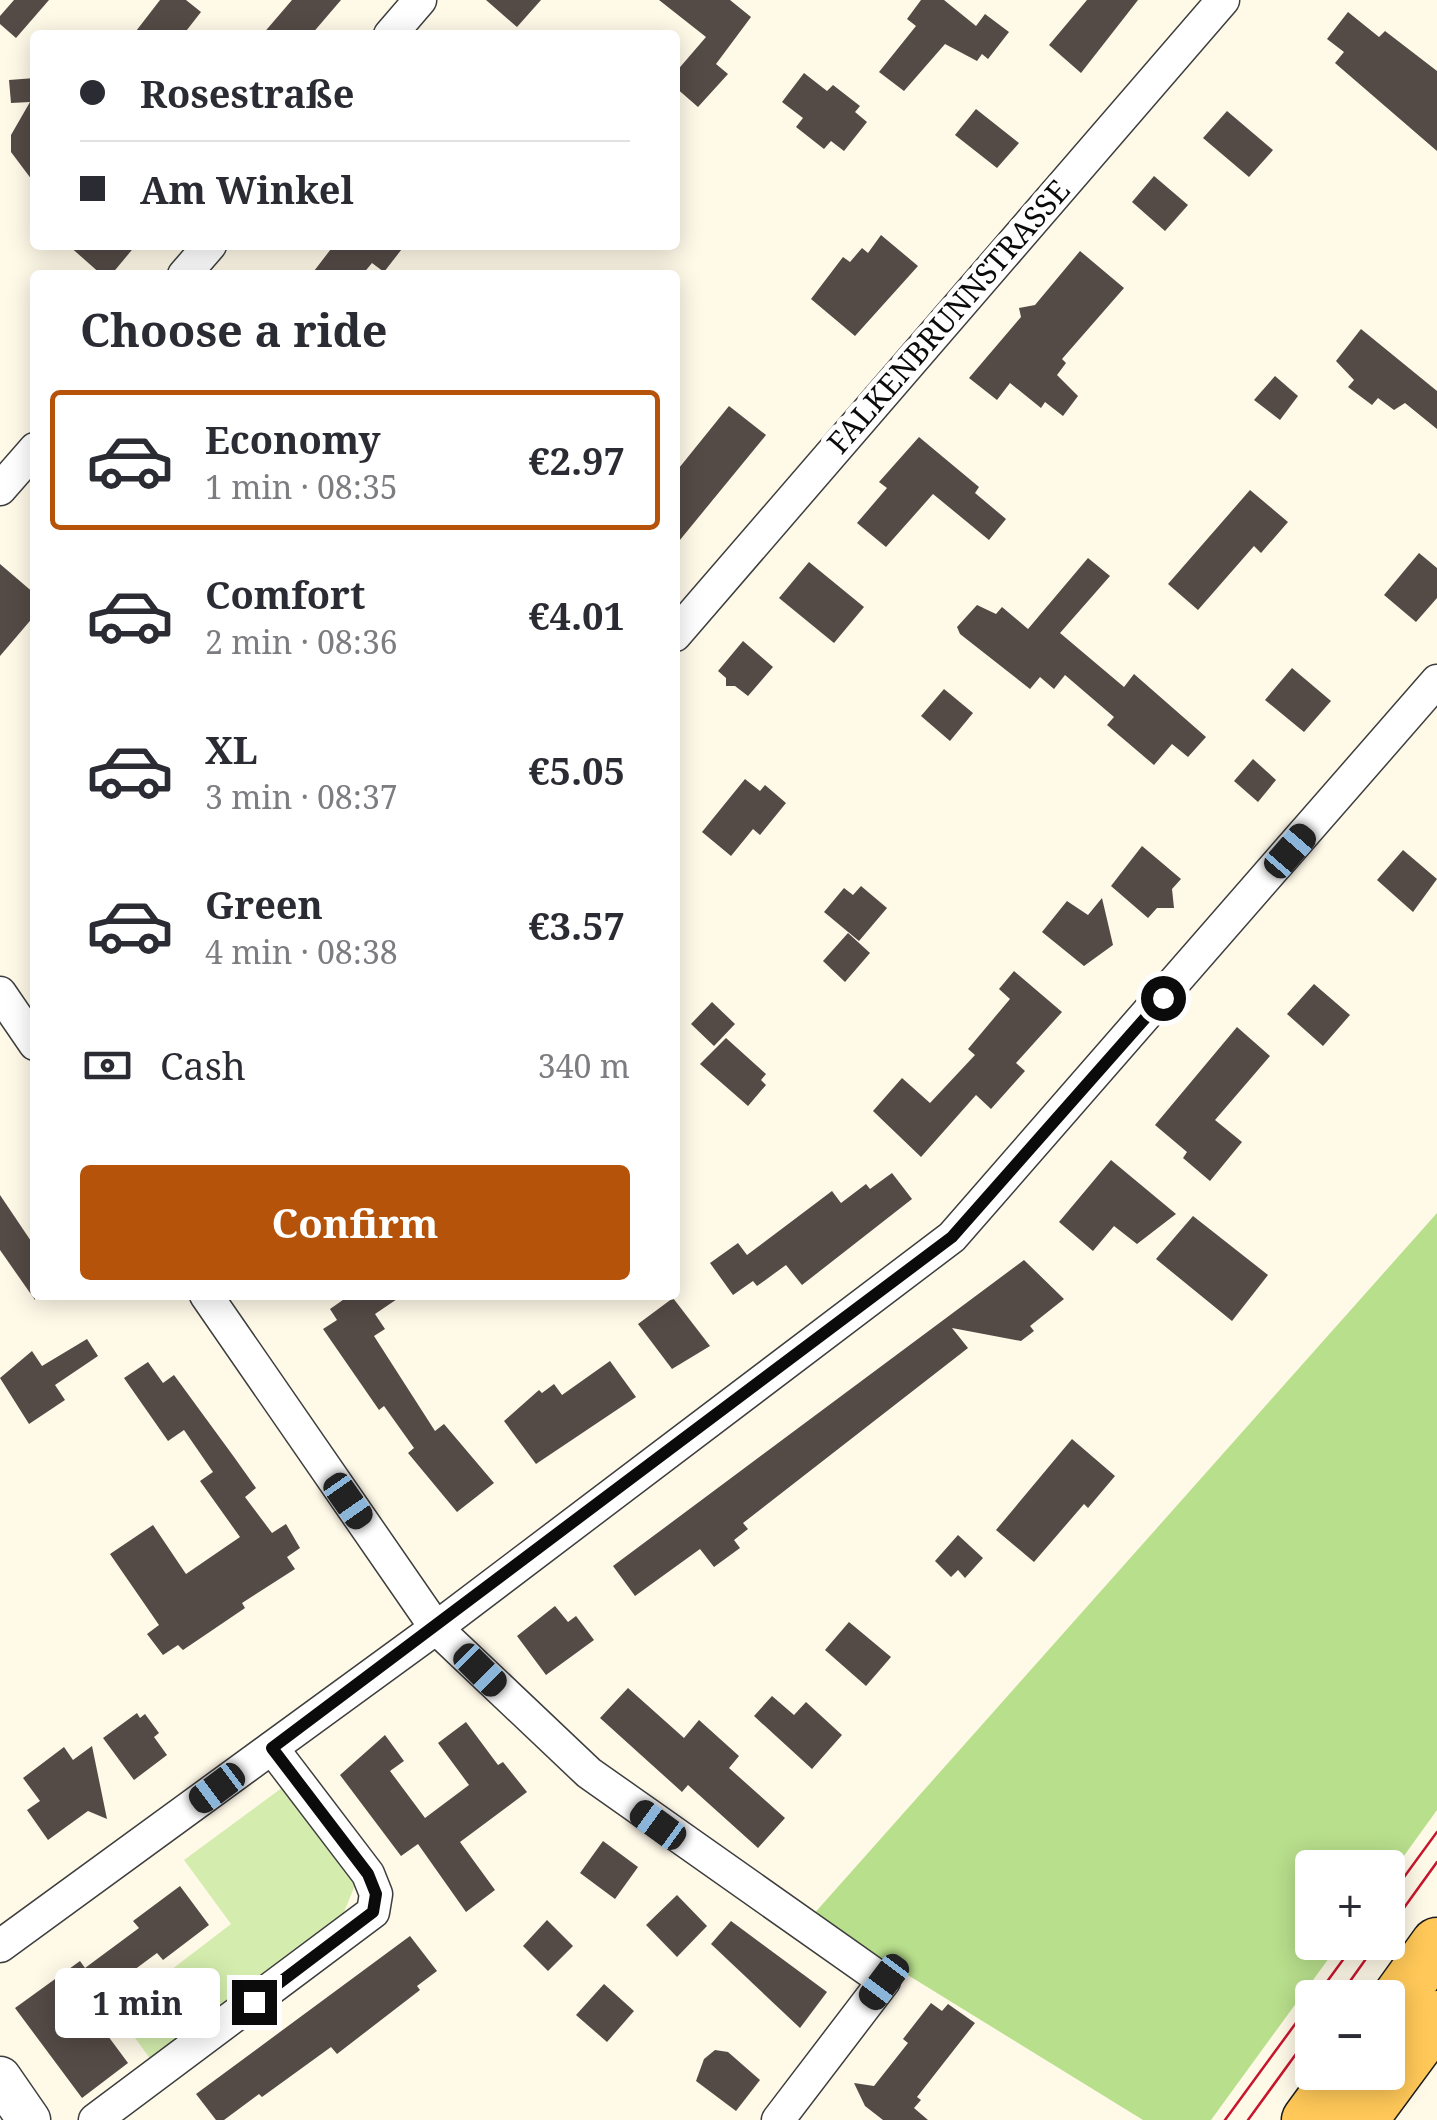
<!DOCTYPE html>
<html lang="en">
<head>
<meta charset="utf-8">
<style>
  :root { --surface:#fff; --page:#f2f2f3; --text:#2b2b33; --muted:#7c7c81; --line:#e1e1e2; --accent:#b45309 }
  body { margin:0; font-family:"Noto Serif",serif; background:var(--page); color:var(--text); height:100vh; display:flex; flex-direction:column; font-size:38px; white-space:nowrap }
  * { box-sizing:border-box; margin:0 }
  p { font-size:32px; color:var(--muted) }
  .icon { flex:none; width:55px; height:55px; fill:none; stroke:currentColor; stroke-width:2; stroke-linecap:round; stroke-linejoin:round }
  .map { position:relative; flex:1; overflow:hidden }
  .drawer { position:absolute; left:30px; top:270px; width:650px; height:1030px; display:flex; flex-direction:column; background:var(--surface); border-radius:10px; box-shadow:0 5px 25px #0003 }
  .drawer>* { flex:none }
  .guide { position:absolute; left:30px; top:30px; width:650px; height:220px; border-radius:10px; box-shadow:0 5px 25px #0003; display:grid; align-content:center; height:220px; padding:0 50px; background:var(--surface) }
  .buttons { position:absolute; left:1295px; top:1850px; display:grid; gap:20px }
  .buttons a { display:grid; place-items:center; width:110px; height:110px; border-radius:10px; background:var(--surface); box-shadow:0 5px 25px #0003; font-size:50px }
  .end { position:absolute; width:45px; height:45px; margin:-22px; border:12px solid #0b0b0b; background:#fff; box-shadow:0 0 0 5px #fff }
  .from { border-radius:50% }
  .bubble { position:absolute; height:70px; border-radius:10px; background:var(--surface); box-shadow:0 5px 25px #0003; font-size:32px; font-weight:700; line-height:70px; text-align:center }
  .car { position:absolute; width:30px; height:60px; margin:-30px -15px; border-radius:12px; box-shadow:0 0 8px 2px #0007; background:linear-gradient(#222 24%,#8ab4d8 0 40%,#222 0 76%,#8ab4d8 0 86%,#222 0) }
  .guide b { display:flex; align-items:center; gap:35px; height:95px; font-size:38px }
  .guide b+b { border-top:2px solid var(--line) }
  .guide i { width:25px; height:25px; background:var(--text) }
  ul { padding:0; list-style:none }
  li { display:flex; align-items:center; gap:30px; height:140px; margin:0 20px 15px; padding:0 30px; border:5px solid transparent; border-radius:10px }
  li div { flex:1 }
  li b { display:block; font-size:38px }
  li em { font-style:normal; font-weight:700 }
  li.selected { border-color:var(--accent) }
  li>.icon { width:90px; height:90px; stroke-width:1.5 }
  h2 { padding:0 50px; font-size:45px; line-height:120px }
  .pay { display:flex; align-items:center; gap:25px; height:110px; padding:0 50px; font-size:38px }
  .pay p { margin-inline-start:auto }
  .button { display:flex; gap:20px; margin-top:auto; padding:20px 50px }
  .button a { flex:1; height:115px; border-radius:10px; background:var(--accent); color:#fff; font-size:40px; font-weight:700; line-height:115px; text-align:center }
  .map>svg:first-child { display:block }
  .green { fill:#d4edae }
  .forest { fill:#b8df8c }
  .building { fill:#544a46 }
  .lines { fill:none; stroke-linecap:round; stroke-linejoin:round }
  .minor-casing { stroke:#3e3e3e; stroke-width:35 }
  .tertiary-casing { stroke:#3e3e3e; stroke-width:45 }
  .primary-casing { stroke:#1c1c1c; stroke-width:55 }
  .minor { stroke:#fff; stroke-width:32 }
  .tertiary { stroke:#fff; stroke-width:42 }
  .primary { stroke:#ffc858; stroke-width:52 }
  .tram { stroke:#c7162d; stroke-width:2.5 }
  .route { stroke:#0b0b0b; stroke-width:12 }
  .labels { text-anchor:middle; stroke-width:10; stroke-linejoin:round; paint-order:stroke }
  .street-label { font-size:30px; fill:#0b0b0b; stroke:#fff }
</style>
</head>
<body>
<div class="map">
<svg width="1437" height="2120" viewBox="0 0 1437 2120">
  <rect width="100%" height="100%" fill="#fff9e8"/>
  <path class="green" d="M 283,1787 L 356,1883 L 344,1912 L 271,1976 L 154,2064 L 116,2012 L 231,1924 L 184,1860 Z"/>
  <path class="forest" d="M 1437,1213 L 1437,1810 L 1388,1878 L 1388,1868 L 1312,1868 L 1312,1942 L 1340,1943 L 1211,2120 L 1143,2120 L 812,1916 Z"/>
  <g class="building">
    <path d="M 14,0 L 49,0 L 16,38 L 0,24 L 0,16 Z"/>
    <path d="M 160,0 L 186,0 L 201,12 L 183,35 L 133,35 Z"/>
    <path d="M 292,0 L 341,0 L 311,35 L 262,35 Z"/>
    <path d="M 486,0 L 541,0 L 517,27 Z"/>
    <path d="M 659,0 L 730,0 L 751,17 L 716,64 L 728,74 L 698,107 L 675,87 L 675,73 L 706,37 Z"/>
    <path d="M 921,0 L 944,0 L 976,26 L 985,14 L 1009,32 L 988,59 L 982,54 L 977,61 L 945,44 L 904,91 L 879,72 L 916,26 L 907,19 Z"/>
    <path d="M 1087,0 L 1138,0 L 1081,73 L 1049,45 Z"/>
    <path d="M 1348,12 L 1379,37 L 1385,31 L 1437,71 L 1437,151 L 1335,63 L 1344,52 L 1327,39 Z"/>
    <path d="M 804,73 L 827,91 L 833,85 L 860,106 L 855,112 L 867,122 L 844,151 L 831,141 L 824,149 L 796,127 L 803,118 L 782,102 Z"/>
    <path d="M 35,78 L 35,184 L 11,152 L 11,135 L 30,102 L 11,103 L 9,80 Z"/>
    <path d="M 976,109 L 1019,143 L 997,168 L 955,135 Z"/>
    <path d="M 1227,111 L 1273,150 L 1249,177 L 1203,138 Z"/>
    <path d="M 1154,176 L 1188,205 L 1165,231 L 1132,202 Z"/>
    <path d="M 881,235 L 918,266 L 855,336 L 811,299 L 843,257 L 850,262 L 862,248 L 868,253 Z"/>
    <path d="M 68,245 L 136,245 L 111,275 L 102,275 Z"/>
    <path d="M 334,245 L 405,245 L 384,272 L 372,263 L 362,275 L 311,275 Z"/>
    <path d="M 1080,251 L 1124,288 L 1062,359 L 1066,363 L 1057,375 L 1078,396 L 1063,416 L 1045,402 L 1041,408 L 1010,383 L 997,400 L 969,378 L 1021,317 L 1019,308 L 1035,305 Z"/>
    <path d="M 1361,329 L 1437,391 L 1437,429 L 1405,403 L 1394,410 L 1378,398 L 1372,405 L 1348,387 L 1354,380 L 1336,361 Z"/>
    <path d="M 1275,376 L 1298,396 L 1280,420 L 1254,400 Z"/>
    <path d="M 729,406 L 766,435 L 675,546 L 675,473 Z"/>
    <path d="M 919,437 L 979,487 L 975,493 L 1006,519 L 989,540 L 933,494 L 886,547 L 857,523 L 887,488 L 879,482 Z"/>
    <path d="M 1250,490 L 1288,522 L 1261,553 L 1254,546 L 1198,610 L 1168,584 Z"/>
    <path d="M 1419,553 L 1437,568 L 1437,598 L 1416,622 L 1384,595 Z"/>
    <path d="M 1088,558 L 1110,576 L 1060,633 L 1124,687 L 1134,674 L 1206,737 L 1188,757 L 1172,744 L 1154,765 L 1107,725 L 1114,717 L 1065,675 L 1054,689 L 1040,677 L 1030,689 L 960,634 L 957,627 L 977,605 L 996,614 L 1002,607 L 1028,629 Z"/>
    <path d="M 809,562 L 864,607 L 834,643 L 779,598 Z"/>
    <path d="M 0,564 L 35,594 L 35,615 L 0,656 Z"/>
    <path d="M 743,641 L 773,667 L 748,696 L 735,686 L 726,686 L 726,678 L 718,671 Z"/>
    <path d="M 1292,668 L 1331,701 L 1304,732 L 1265,700 Z"/>
    <path d="M 944,689 L 973,713 L 950,741 L 921,716 Z"/>
    <path d="M 1253,759 L 1276,780 L 1258,802 L 1234,781 Z"/>
    <path d="M 745,779 L 760,791 L 765,785 L 786,803 L 760,835 L 753,829 L 731,856 L 702,832 Z"/>
    <path d="M 1142,846 L 1181,879 L 1172,889 L 1174,908 L 1157,908 L 1148,918 L 1111,886 Z"/>
    <path d="M 1403,850 L 1437,879 L 1413,912 L 1377,880 Z"/>
    <path d="M 861,886 L 887,908 L 859,941 L 824,912 L 844,888 L 853,895 Z"/>
    <path d="M 1102,898 L 1113,945 L 1084,966 L 1042,932 L 1067,901 L 1088,915 Z"/>
    <path d="M 848,933 L 870,953 L 845,982 L 823,961 Z"/>
    <path d="M 1014,971 L 1062,1012 L 1016,1063 L 1025,1071 L 991,1109 L 976,1095 L 921,1157 L 873,1111 L 902,1078 L 930,1103 L 975,1055 L 968,1049 L 1010,999 L 999,989 Z"/>
    <path d="M 1314,984 L 1350,1015 L 1323,1046 L 1287,1014 Z"/>
    <path d="M 712,1002 L 735,1024 L 714,1046 L 691,1024 Z"/>
    <path d="M 1237,1027 L 1270,1056 L 1215,1120 L 1242,1142 L 1210,1181 L 1183,1158 L 1187,1152 L 1155,1125 Z"/>
    <path d="M 726,1038 L 766,1074 L 761,1080 L 766,1085 L 748,1106 L 700,1064 Z"/>
    <path d="M 1111,1160 L 1176,1214 L 1137,1244 L 1114,1226 L 1093,1251 L 1059,1222 Z"/>
    <path d="M 892,1173 L 912,1199 L 802,1285 L 786,1265 L 757,1286 L 753,1281 L 733,1295 L 710,1263 L 738,1243 L 747,1255 L 832,1191 L 841,1203 L 866,1184 L 870,1189 Z"/>
    <path d="M 0,1195 L 35,1247 L 35,1300 L 0,1250 Z"/>
    <path d="M 1193,1216 L 1268,1275 L 1232,1321 L 1156,1259 Z"/>
    <path d="M 1024,1260 L 1064,1299 L 1030,1326 L 1034,1331 L 1021,1341 L 952,1328 L 968,1348 L 743,1523 L 748,1529 L 734,1540 L 740,1548 L 714,1567 L 700,1549 L 635,1596 L 613,1566 Z"/>
    <path d="M 350,1295 L 403,1295 L 375,1314 L 385,1329 L 374,1336 L 435,1431 L 444,1424 L 494,1483 L 457,1512 L 408,1453 L 414,1448 L 384,1406 L 379,1410 L 323,1329 L 337,1320 L 330,1309 Z"/>
    <path d="M 673,1298 L 710,1346 L 672,1369 L 638,1324 Z"/>
    <path d="M 87,1339 L 98,1356 L 55,1385 L 65,1400 L 29,1424 L 0,1378 L 32,1351 L 42,1366 Z"/>
    <path d="M 610,1361 L 636,1397 L 536,1464 L 504,1421 L 539,1390 L 542,1393 L 554,1384 L 562,1395 Z"/>
    <path d="M 148,1362 L 163,1383 L 174,1375 L 234,1457 L 256,1488 L 245,1497 L 272,1533 L 286,1524 L 300,1548 L 287,1557 L 295,1569 L 242,1603 L 245,1608 L 183,1650 L 178,1645 L 163,1655 L 147,1634 L 159,1625 L 110,1554 L 153,1525 L 186,1574 L 240,1537 L 200,1481 L 213,1472 L 184,1430 L 168,1441 L 124,1378 Z"/>
    <path d="M 1072,1439 L 1115,1476 L 1088,1508 L 1084,1504 L 1034,1562 L 996,1530 Z"/>
    <path d="M 958,1535 L 983,1558 L 965,1578 L 958,1570 L 951,1577 L 935,1561 Z"/>
    <path d="M 555,1606 L 568,1622 L 576,1616 L 594,1640 L 546,1675 L 517,1636 Z"/>
    <path d="M 849,1622 L 891,1657 L 866,1686 L 825,1650 Z"/>
    <path d="M 628,1688 L 684,1738 L 699,1720 L 739,1756 L 729,1768 L 785,1818 L 758,1848 L 688,1785 L 682,1792 L 600,1718 Z"/>
    <path d="M 772,1696 L 794,1715 L 806,1702 L 842,1735 L 812,1769 L 754,1716 Z"/>
    <path d="M 137,1713 L 140,1718 L 145,1714 L 159,1733 L 154,1737 L 167,1755 L 134,1780 L 103,1738 Z"/>
    <path d="M 466,1722 L 498,1765 L 503,1762 L 527,1792 L 460,1842 L 495,1890 L 466,1912 L 418,1844 L 401,1856 L 340,1775 L 385,1735 L 404,1761 L 390,1771 L 425,1818 L 469,1785 L 438,1743 Z"/>
    <path d="M 92,1746 L 107,1819 L 88,1811 L 48,1840 L 27,1810 L 40,1801 L 23,1778 L 64,1747 L 73,1760 Z"/>
    <path d="M 603,1841 L 638,1867 L 615,1899 L 580,1873 Z"/>
    <path d="M 180,1886 L 209,1925 L 163,1960 L 157,1953 L 103,1993 L 109,2000 L 91,2013 L 128,2063 L 82,2098 L 15,2008 L 80,1961 L 85,1968 L 139,1928 L 133,1921 Z"/>
    <path d="M 677,1895 L 707,1926 L 677,1957 L 646,1925 Z"/>
    <path d="M 547,1920 L 573,1946 L 548,1971 L 523,1946 Z"/>
    <path d="M 731,1921 L 827,1992 L 800,2028 L 711,1944 Z"/>
    <path d="M 410,1936 L 437,1971 L 417,1986 L 420,1990 L 337,2054 L 331,2047 L 262,2097 L 259,2094 L 224,2120 L 216,2120 L 196,2094 Z"/>
    <path d="M 604,1984 L 634,2011 L 607,2042 L 576,2015 Z"/>
    <path d="M 931,2003 L 942,2011 L 948,2004 L 975,2023 L 917,2097 L 921,2100 L 914,2108 L 928,2120 L 883,2120 L 865,2106 L 854,2083 L 874,2086 L 908,2043 L 903,2039 Z"/>
    <path d="M 715,2050 L 728,2052 L 760,2080 L 736,2111 L 696,2081 L 704,2059 Z"/>
  </g>
  <g class="lines">
    <defs>
      <g id="minor">
        <path d="M 390,35 L 420,0"/>
        <path d="M 184,275 L 210,245"/>
        <path d="M 0,489 L 35,449"/>
        <path d="M 675,635 L 1223,0"/>
        <path d="M 0,993 L 35,1044"/>
        <path d="M 206,1295 L 436,1628 L 589,1773 L 884,1981 L 778,2120"/>
        <path d="M 0,1946 L 436,1628 L 952,1237 L 1437,681"/>
        <path d="M 95,2120 L 373,1912 L 376,1894 L 368,1874 L 272,1748"/>
      </g>
      <path id="tertiary" d="M 0,2078 L 29,2120"/>
      <g id="primary">
        <path d="M 1388,2012 L 1437,1944"/>
        <path d="M 1308,2120 L 1343,2072"/>
        <path d="M 1361,2120 L 1437,2017"/>
      </g>
    </defs>
    <use href="#minor" class="minor-casing"/>
    <use href="#tertiary" class="tertiary-casing"/>
    <use href="#primary" class="primary-casing"/>
    <use href="#minor" class="minor"/>
    <use href="#tertiary" class="tertiary"/>
    <use href="#primary" class="primary"/>
    <g class="tram">
      <path d="M 1388,1899 L 1437,1832"/>
      <path d="M 1388,1930 L 1437,1862"/>
      <path d="M 1315,1998 L 1356,1942"/>
      <path d="M 1338,1998 L 1378,1942"/>
      <path d="M 1225,2120 L 1312,2001"/>
      <path d="M 1248,2120 L 1312,2032"/>
    </g>
  </g>
  <g class="lines">
    <path class="route" d="M 254,2002 L 373,1912 L 376,1894 L 368,1874 L 272,1748 L 952,1237 L 1163,998"/>
  </g>
  <g class="labels">
    <g class="street-label">
      <text transform="translate(949 317) rotate(-49)" y="10">FALKENBRUNNSTRASSE</text>
    </g>
  </g>
</svg>
<div class="buttons">
<a>+</a>
<a>−</a>
</div>
<i class="end from" style="left:1163px;top:998px"></i>
<i class="end" style="left:254px;top:2002px"></i>
<div class="bubble" style="left:55px;top:1968px;width:165px">1 min</div>
<i class="car" style="left:1290px;top:851px;rotate:41deg"></i>
<i class="car" style="left:348px;top:1501px;rotate:145deg"></i>
<i class="car" style="left:480px;top:1670px;rotate:135deg"></i>
<i class="car" style="left:217px;top:1788px;rotate:233deg"></i>
<i class="car" style="left:658px;top:1825px;rotate:306deg"></i>
<i class="car" style="left:884px;top:1982px;rotate:217deg"></i>
<div class="guide">
<b><i class="from"></i>Rosestraße</b>
<b><i></i>Am Winkel</b>
</div>
<section class="drawer">
<h2>Choose a ride</h2>
<ul>
<li class="selected"><svg class="icon" aria-label="car" viewBox="0 0 24 24"><path d="M5 17H2v-5l4-1 3-4h7l3 4 3 1v5h-3M9 17h6M6 11h13"/><circle cx="7" cy="17" r="2"/><circle cx="17" cy="17" r="2"/></svg><div><b>Economy</b><p>1 min · 08:35</p></div><em>€2.97</em></li>
<li><svg class="icon" aria-label="car" viewBox="0 0 24 24"><path d="M5 17H2v-5l4-1 3-4h7l3 4 3 1v5h-3M9 17h6M6 11h13"/><circle cx="7" cy="17" r="2"/><circle cx="17" cy="17" r="2"/></svg><div><b>Comfort</b><p>2 min · 08:36</p></div><em>€4.01</em></li>
<li><svg class="icon" aria-label="car" viewBox="0 0 24 24"><path d="M5 17H2v-5l4-1 3-4h7l3 4 3 1v5h-3M9 17h6M6 11h13"/><circle cx="7" cy="17" r="2"/><circle cx="17" cy="17" r="2"/></svg><div><b>XL</b><p>3 min · 08:37</p></div><em>€5.05</em></li>
<li><svg class="icon" aria-label="car" viewBox="0 0 24 24"><path d="M5 17H2v-5l4-1 3-4h7l3 4 3 1v5h-3M9 17h6M6 11h13"/><circle cx="7" cy="17" r="2"/><circle cx="17" cy="17" r="2"/></svg><div><b>Green</b><p>4 min · 08:38</p></div><em>€3.57</em></li>
</ul>
<div class="pay"><svg class="icon" aria-label="cash" viewBox="0 0 24 24"><path d="M3 7h18v10H3z"/><circle cx="12" cy="12" r="2"/></svg>Cash<p>340 m</p></div>
<div class="button"><a>Confirm</a></div>
</section>
</div>
</body>
</html>
